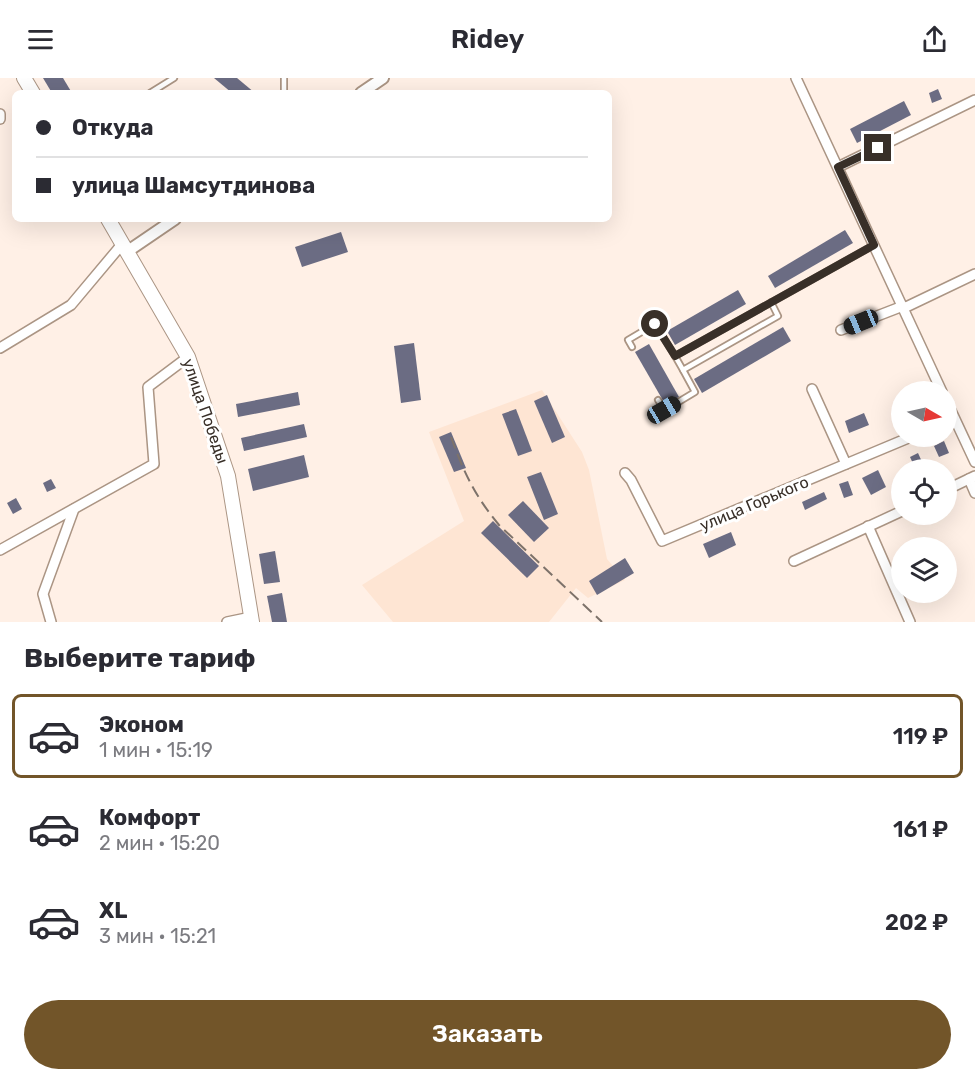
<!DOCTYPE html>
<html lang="ru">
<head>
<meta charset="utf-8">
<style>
  :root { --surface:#fff; --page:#f7f7f7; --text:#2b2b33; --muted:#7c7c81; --line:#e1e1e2; --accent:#725529 }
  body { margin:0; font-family:Rubik,sans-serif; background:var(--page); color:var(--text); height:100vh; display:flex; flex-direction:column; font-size:22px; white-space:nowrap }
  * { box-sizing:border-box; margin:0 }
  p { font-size:20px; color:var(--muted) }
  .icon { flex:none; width:33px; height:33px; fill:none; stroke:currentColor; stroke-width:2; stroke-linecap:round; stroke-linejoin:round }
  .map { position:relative; height:544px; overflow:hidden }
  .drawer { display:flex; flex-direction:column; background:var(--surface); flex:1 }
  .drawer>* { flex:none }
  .top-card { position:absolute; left:12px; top:12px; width:600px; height:132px; border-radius:9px; box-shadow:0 6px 24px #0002; display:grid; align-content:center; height:132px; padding:0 24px; background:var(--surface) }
  .needle { width:39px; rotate:99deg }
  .tools { position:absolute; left:891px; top:303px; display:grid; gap:12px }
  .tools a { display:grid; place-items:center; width:66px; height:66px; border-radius:50%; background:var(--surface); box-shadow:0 6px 24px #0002; font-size:30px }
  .end { position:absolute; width:27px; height:27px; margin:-14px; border:8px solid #382f28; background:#fff; box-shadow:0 0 0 3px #fff }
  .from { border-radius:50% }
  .car { position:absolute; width:18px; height:36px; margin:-18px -9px; border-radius:8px; box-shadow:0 0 4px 2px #0007; background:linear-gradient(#222 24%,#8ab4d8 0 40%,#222 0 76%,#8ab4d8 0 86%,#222 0) }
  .top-card b { display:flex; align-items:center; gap:21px; height:57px; font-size:22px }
  .top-card b+b { border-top:2px solid var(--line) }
  .top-card i { width:15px; height:15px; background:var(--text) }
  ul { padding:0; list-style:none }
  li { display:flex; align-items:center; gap:18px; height:84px; margin:0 12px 9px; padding:0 12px; border:3px solid transparent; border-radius:9px }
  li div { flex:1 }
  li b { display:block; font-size:22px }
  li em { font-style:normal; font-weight:600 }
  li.selected { border-color:var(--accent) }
  li>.icon { width:54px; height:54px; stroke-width:1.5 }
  h2 { padding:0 24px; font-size:27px; line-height:72px }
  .button { display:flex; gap:12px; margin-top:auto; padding:12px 24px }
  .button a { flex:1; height:69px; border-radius:36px; background:var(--accent); color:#fff; font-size:24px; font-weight:600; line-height:69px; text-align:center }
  header { display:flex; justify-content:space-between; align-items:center; height:78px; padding:0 24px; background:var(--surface); font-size:27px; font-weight:600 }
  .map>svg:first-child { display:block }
  .built { fill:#fee5d3 }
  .building { fill:#6b6c83 }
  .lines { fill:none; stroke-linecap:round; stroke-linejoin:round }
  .service-casing { stroke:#ab9584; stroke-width:8 }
  .minor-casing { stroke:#ab9584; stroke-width:12 }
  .tertiary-casing { stroke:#ab9584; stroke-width:14 }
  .primary-casing { stroke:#ab9584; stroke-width:16 }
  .service { stroke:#fff; stroke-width:4.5 }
  .minor { stroke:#fff; stroke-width:9 }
  .tertiary { stroke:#fff; stroke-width:10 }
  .primary { stroke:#fff; stroke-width:14 }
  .rail { stroke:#7d726a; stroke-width:2; stroke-dasharray:12 6; stroke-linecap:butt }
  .route { stroke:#382f28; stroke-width:8 }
  .labels { text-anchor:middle; stroke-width:6; stroke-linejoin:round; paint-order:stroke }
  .street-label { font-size:16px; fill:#382f28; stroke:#fff }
</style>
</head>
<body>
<header><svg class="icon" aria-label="menu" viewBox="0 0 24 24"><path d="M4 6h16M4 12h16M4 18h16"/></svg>Ridey<svg class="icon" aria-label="share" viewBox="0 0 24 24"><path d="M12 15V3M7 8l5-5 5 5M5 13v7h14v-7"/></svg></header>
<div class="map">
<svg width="975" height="544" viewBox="0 0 975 544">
  <rect width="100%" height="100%" fill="#fff0e6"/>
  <path class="built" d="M 542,312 L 582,374 L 589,392 L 607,481 L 625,502 L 588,520 L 576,510 L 549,544 L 393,544 L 362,507 L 464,443 L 429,354 Z"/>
  <g class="building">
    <path d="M 43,0 L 63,0 L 72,15 L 52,15 Z"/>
    <path d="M 214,0 L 237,0 L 255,15 L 232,15 Z"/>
    <path d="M 938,11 L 942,21 L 932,25 L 929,15 Z"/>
    <path d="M 904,23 L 911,37 L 857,65 L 850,51 Z"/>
    <path d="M 845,152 L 853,165 L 775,210 L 768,198 Z"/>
    <path d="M 341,154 L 348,174 L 302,189 L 295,169 Z"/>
    <path d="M 738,212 L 746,226 L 675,267 L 667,253 Z"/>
    <path d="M 783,249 L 791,263 L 702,315 L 694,301 Z"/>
    <path d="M 414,265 L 421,322 L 401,325 L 394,268 Z"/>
    <path d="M 649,266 L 679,319 L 665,326 L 635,274 Z"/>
    <path d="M 298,314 L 300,327 L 238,339 L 236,326 Z"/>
    <path d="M 547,317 L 565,359 L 552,365 L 534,323 Z"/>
    <path d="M 516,331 L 532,373 L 518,378 L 502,336 Z"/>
    <path d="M 864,335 L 869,347 L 849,355 L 845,343 Z"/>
    <path d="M 304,346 L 307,359 L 244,373 L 241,360 Z"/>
    <path d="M 451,354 L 466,390 L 454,394 L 439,359 Z"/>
    <path d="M 944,363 L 949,375 L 939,379 L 934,368 Z"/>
    <path d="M 918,375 L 923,386 L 915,390 L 910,379 Z"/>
    <path d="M 304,377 L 309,399 L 253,413 L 248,391 Z"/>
    <path d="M 878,392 L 886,409 L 871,417 L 862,400 Z"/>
    <path d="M 541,394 L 558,436 L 544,442 L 527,399 Z"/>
    <path d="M 51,401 L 56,410 L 47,414 L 43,405 Z"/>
    <path d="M 848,403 L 853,417 L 844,420 L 839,406 Z"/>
    <path d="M 824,414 L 827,421 L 805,432 L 802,424 Z"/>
    <path d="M 16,420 L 22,431 L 13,436 L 7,425 Z"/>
    <path d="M 523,423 L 549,450 L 534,464 L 508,437 Z"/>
    <path d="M 493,443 L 539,488 L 527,500 L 481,455 Z"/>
    <path d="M 731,454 L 736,467 L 709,480 L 703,466 Z"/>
    <path d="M 275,473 L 280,504 L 264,506 L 259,476 Z"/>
    <path d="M 625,480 L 634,495 L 597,517 L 589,503 Z"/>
    <path d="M 282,515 L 287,544 L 272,544 L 267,518 Z"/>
  </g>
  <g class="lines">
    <defs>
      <g id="service">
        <path d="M 284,0 L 284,15"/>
        <path d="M 150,15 L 174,0"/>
        <path d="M 771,224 L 778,238 L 683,292 L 675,278 L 874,167"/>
        <path d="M 632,269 L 628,262 L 655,246 L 675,278"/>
        <path d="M 658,322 L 665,332 L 695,314 L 683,292"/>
      </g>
      <g id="minor">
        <path d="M 796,0 L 942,314"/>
        <path d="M 0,36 L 0,41"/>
        <path d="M 838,89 L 975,22"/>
        <path d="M 904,230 L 975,196"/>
        <path d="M 841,252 L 903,228"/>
        <path d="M 0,270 L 71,227 L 123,165"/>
        <path d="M 812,311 L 846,386"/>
        <path d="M 946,322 L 975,384"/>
        <path d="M 625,395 L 631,402 L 662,463 L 913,358"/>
        <path d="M 969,401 L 975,415"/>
        <path d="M 946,412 L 975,398"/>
        <path d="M 868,448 L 910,544"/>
        <path d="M 0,472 L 154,386 L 148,309 L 188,279"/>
        <path d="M 794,483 L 902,433"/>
        <path d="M 51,544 L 43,516 L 74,431"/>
        <path d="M 227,544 L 251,539"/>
      </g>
      <g id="tertiary">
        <path d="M 361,15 L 383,0"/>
        <path d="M 128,173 L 175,141"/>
      </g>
      <g id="primary">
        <path d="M 24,0 L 33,15"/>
        <path d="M 108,141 L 188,279 L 228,398 L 252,544"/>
      </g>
    </defs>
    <use href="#service" class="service-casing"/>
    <use href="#minor" class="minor-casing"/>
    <use href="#tertiary" class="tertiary-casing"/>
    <use href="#primary" class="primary-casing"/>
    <use href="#service" class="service"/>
    <use href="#minor" class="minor"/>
    <use href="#tertiary" class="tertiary"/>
    <use href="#primary" class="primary"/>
    <path class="rail" d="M 451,359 C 464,395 475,418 499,447 L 602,544"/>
  </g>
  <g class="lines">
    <path class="route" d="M 655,246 L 675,278 L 874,167 L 838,89 L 878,70"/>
  </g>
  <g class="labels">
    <g class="street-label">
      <text transform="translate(206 333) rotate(71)" y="6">улица Победы</text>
      <text transform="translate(754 425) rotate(-23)" y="6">улица Горького</text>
    </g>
  </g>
</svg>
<div class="tools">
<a><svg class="needle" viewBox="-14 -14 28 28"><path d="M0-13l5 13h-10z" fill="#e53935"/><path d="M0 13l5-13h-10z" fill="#7c7c81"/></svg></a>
<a><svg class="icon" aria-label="locate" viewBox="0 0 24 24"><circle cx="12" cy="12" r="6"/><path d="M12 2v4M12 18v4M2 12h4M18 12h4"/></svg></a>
<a><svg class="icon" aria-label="layers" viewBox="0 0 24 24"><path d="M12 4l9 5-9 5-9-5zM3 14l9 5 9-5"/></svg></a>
</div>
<i class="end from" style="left:655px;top:246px"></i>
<i class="end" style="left:878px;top:70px"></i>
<i class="car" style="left:861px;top:244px;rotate:248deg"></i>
<i class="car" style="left:664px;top:332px;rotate:60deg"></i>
<div class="top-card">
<b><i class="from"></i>Откуда</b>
<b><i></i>улица Шамсутдинова</b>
</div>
</div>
<section class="drawer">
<h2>Выберите тариф</h2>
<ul>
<li class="selected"><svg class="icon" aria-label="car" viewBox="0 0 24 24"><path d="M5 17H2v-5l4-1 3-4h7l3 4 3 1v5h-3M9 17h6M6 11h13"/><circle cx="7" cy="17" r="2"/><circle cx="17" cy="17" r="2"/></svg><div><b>Эконом</b><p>1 мин · 15:19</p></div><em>119 ₽</em></li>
<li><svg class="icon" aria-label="car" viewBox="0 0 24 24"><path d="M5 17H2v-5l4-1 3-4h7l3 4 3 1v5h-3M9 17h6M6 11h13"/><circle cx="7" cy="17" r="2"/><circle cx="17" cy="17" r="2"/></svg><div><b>Комфорт</b><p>2 мин · 15:20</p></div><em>161 ₽</em></li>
<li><svg class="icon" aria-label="car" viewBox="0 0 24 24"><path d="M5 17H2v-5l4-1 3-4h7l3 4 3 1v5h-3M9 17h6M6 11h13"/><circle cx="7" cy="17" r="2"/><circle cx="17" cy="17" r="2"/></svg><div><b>XL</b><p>3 мин · 15:21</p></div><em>202 ₽</em></li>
</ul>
<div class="button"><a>Заказать</a></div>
</section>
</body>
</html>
